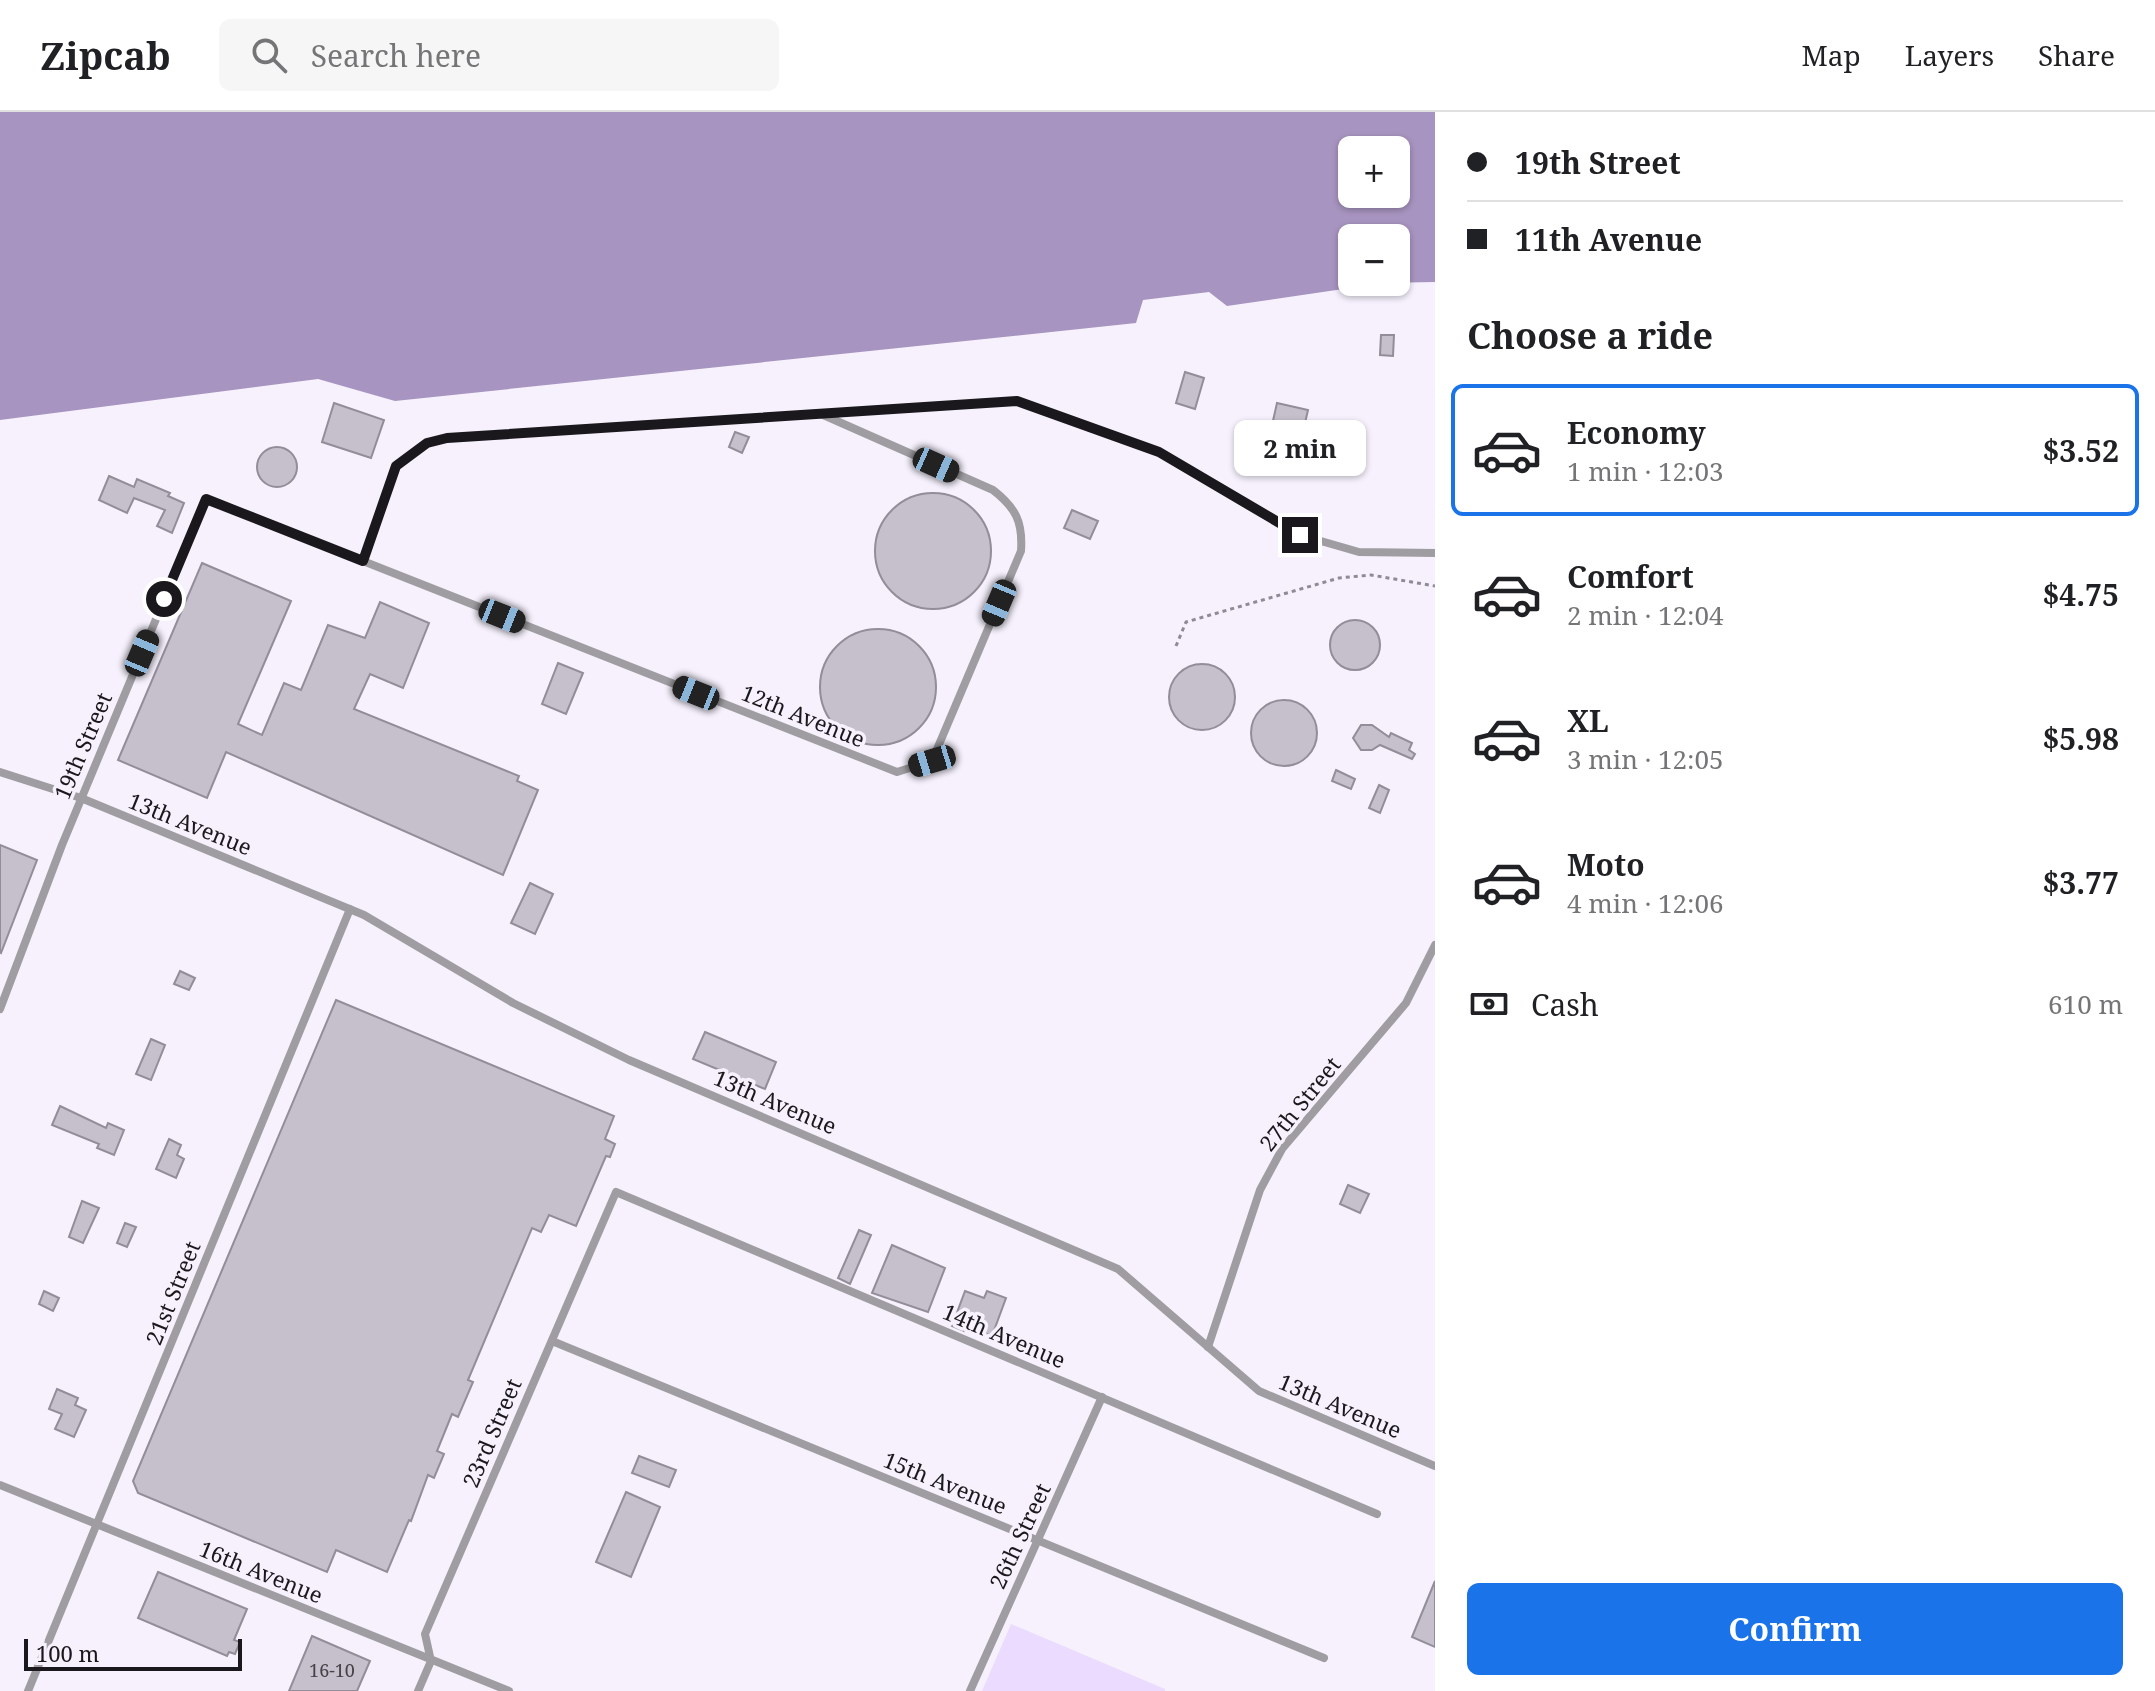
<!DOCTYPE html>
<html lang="en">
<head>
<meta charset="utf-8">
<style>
  :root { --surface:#fff; --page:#f6f6f6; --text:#202124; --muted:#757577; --line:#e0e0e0; --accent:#1a73e8 }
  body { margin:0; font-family:"Noto Serif",serif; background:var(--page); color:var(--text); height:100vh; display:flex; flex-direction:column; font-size:30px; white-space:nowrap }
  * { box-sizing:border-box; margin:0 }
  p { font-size:26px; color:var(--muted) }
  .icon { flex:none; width:44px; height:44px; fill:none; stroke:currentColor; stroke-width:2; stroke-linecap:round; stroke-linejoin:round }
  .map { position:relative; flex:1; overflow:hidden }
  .drawer { display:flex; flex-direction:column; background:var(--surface); width:720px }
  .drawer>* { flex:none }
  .banner { display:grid; align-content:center; height:176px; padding:0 32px; background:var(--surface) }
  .tools { position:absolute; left:1338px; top:24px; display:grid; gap:16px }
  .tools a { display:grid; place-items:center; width:72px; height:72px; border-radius:12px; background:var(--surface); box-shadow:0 2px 6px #0004; font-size:40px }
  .scale { position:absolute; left:24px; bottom:20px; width:218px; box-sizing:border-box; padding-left:8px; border:4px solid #1a181c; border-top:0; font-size:22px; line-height:28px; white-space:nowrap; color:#1a181c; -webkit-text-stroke:6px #f6f1fd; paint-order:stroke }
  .end { position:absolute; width:36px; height:36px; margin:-18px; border:10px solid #1a181c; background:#fff; box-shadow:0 0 0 4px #fff }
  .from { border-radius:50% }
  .bubble { position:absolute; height:56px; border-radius:12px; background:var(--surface); box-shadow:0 2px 6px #0004; font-size:26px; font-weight:700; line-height:56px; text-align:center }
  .car { position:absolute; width:24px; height:48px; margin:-24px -12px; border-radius:10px; box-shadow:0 0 6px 2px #0007; background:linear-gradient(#222 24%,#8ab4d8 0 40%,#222 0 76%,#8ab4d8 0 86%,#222 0) }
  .banner b { display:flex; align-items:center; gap:28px; height:76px; font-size:30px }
  .banner b+b { border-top:2px solid var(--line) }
  .banner i { width:20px; height:20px; background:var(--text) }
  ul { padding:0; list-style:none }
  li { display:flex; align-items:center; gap:24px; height:132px; margin:0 16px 12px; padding:0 16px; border:4px solid transparent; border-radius:12px }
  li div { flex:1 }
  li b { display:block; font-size:30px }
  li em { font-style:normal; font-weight:700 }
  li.current { border-color:var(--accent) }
  li>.icon { width:72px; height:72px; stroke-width:1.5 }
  h2 { padding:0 32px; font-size:36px; line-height:96px }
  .pay { display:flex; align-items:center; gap:20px; height:88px; padding:0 32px; font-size:30px }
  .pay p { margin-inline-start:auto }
  .action { display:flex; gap:16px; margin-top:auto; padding:16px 32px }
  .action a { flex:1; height:92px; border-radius:12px; background:var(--accent); color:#fff; font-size:32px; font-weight:700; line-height:92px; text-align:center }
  header { display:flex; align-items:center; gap:48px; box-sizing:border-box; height:112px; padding:0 40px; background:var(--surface); border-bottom:2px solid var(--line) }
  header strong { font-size:38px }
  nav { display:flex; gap:44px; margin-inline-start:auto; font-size:28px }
  .search { width:560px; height:72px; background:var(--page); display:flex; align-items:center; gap:20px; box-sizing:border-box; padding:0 28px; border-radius:12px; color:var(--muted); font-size:30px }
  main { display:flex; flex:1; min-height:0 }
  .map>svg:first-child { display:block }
  .green { fill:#ebdcff }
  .water { fill:#a894c0; fill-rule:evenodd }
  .building { fill:#c5c0cb; stroke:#928d98; stroke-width:2 }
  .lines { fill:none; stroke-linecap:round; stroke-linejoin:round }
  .path { stroke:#8f8b94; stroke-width:3; stroke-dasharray:4 4; stroke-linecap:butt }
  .lane { stroke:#9f9da1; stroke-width:8 }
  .route { stroke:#1a181c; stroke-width:10 }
  .labels { text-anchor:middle; stroke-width:7; stroke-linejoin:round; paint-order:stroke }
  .number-label { font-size:18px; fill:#454248 }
  .street-label { font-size:22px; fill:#1a181c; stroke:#f6f1fd }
</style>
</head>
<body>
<header>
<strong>Zipcab</strong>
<div class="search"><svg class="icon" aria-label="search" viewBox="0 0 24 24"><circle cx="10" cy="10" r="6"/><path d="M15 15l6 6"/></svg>Search here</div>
<nav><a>Map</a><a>Layers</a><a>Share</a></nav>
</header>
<main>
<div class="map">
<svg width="1435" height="1579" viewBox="0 0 1435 1579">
  <rect width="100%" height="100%" fill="#f6f1fd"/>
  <path class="green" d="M 1011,1512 L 1165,1577 L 1165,1579 L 982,1579 Z"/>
  <path class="water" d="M 0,0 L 1435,0 L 1435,170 L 1384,171 L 1227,194 L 1209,180 L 1143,188 L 1136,211 L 395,289 L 318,267 L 0,308 ZM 1352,38 L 1396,38 L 1396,82 L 1352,82 ZM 1352,126 L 1396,126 L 1396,170 L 1352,170 Z"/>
  <g class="building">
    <path d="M 1381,223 L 1394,223 L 1393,244 L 1380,243 Z"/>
    <path d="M 1185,260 L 1204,266 L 1195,297 L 1176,291 Z"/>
    <path d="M 334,291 L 384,308 L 371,346 L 322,330 Z"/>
    <path d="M 1277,291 L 1308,298 L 1303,320 L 1290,316 L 1288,327 L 1270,322 Z"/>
    <path d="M 735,320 L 749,325 L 742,341 L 729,335 Z"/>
    <circle cx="277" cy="355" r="20"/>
    <path d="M 109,364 L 134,375 L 137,367 L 170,381 L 168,384 L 184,391 L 172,421 L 157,414 L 165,398 L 134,386 L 127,401 L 99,388 Z"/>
    <circle cx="933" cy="439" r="58"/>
    <path d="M 1072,398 L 1098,409 L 1090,427 L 1064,416 Z"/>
    <path d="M 202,451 L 291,489 L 238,612 L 262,623 L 284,571 L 301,578 L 328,513 L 365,526 L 380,490 L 429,511 L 403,576 L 370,562 L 354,597 L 519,664 L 517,669 L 538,678 L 503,763 L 226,640 L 207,686 L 118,648 Z"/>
    <circle cx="1355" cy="533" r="25"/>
    <circle cx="878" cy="575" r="58"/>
    <path d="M 558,551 L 583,561 L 566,602 L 542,592 Z"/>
    <circle cx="1202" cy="585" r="33"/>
    <circle cx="1284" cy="621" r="33"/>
    <path d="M 1361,613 L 1372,613 L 1389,625 L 1391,621 L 1412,631 L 1409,638 L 1415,642 L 1412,647 L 1380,633 L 1372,638 L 1361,638 L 1353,626 Z"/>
    <path d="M 1336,658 L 1355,667 L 1351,677 L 1332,669 Z"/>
    <path d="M 1379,673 L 1389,678 L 1380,701 L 1369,696 Z"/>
    <path d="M 0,733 L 37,748 L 1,841 L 0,840 Z"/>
    <path d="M 530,771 L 553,782 L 535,822 L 511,811 Z"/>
    <path d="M 180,859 L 195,866 L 189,878 L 174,872 Z"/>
    <path d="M 336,888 L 614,1004 L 605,1027 L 615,1032 L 610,1045 L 606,1044 L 576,1114 L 549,1103 L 541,1120 L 532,1116 L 468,1268 L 473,1270 L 458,1305 L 452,1302 L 437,1339 L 444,1342 L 434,1366 L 428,1363 L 411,1409 L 409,1408 L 387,1460 L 336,1438 L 327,1460 L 138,1381 L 133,1369 Z"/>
    <path d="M 705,920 L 776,950 L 765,977 L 693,947 Z"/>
    <path d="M 151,927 L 165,933 L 151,968 L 136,962 Z"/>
    <path d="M 60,994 L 106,1016 L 108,1011 L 124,1018 L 114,1043 L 97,1036 L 99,1032 L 52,1013 Z"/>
    <path d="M 169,1027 L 181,1033 L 177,1043 L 184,1047 L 176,1066 L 156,1057 Z"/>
    <path d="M 1348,1073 L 1369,1082 L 1360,1101 L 1340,1092 Z"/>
    <path d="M 82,1089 L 99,1096 L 83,1131 L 69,1125 Z"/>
    <path d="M 125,1111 L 136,1115 L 127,1135 L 117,1131 Z"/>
    <path d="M 859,1118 L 871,1123 L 850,1172 L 838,1166 Z"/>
    <path d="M 892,1133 L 945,1156 L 928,1200 L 872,1181 Z"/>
    <path d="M 44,1179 L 59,1186 L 53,1199 L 39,1192 Z"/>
    <path d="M 965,1179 L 984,1186 L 987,1179 L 1006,1186 L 992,1224 L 966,1214 L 964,1219 L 952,1214 Z"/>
    <path d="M 57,1277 L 78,1286 L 75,1293 L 86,1298 L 74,1325 L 55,1317 L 62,1302 L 49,1297 Z"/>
    <path d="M 639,1344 L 676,1358 L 669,1375 L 632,1361 Z"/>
    <path d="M 626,1380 L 660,1395 L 631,1465 L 596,1450 Z"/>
    <path d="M 158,1460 L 247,1497 L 234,1528 L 240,1530 L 235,1542 L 229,1540 L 227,1544 L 138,1506 Z"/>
    <path d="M 1435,1469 L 1435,1535 L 1412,1525 Z"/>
    <path d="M 312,1524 L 370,1549 L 357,1579 L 289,1579 Z"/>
  </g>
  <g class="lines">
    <path class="path" d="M 1176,534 L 1186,510 L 1339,466 L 1371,463 L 1435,474"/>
    <g class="lane">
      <path d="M 363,449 L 396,354 L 427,331 L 447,326 L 1017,289 L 1159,340 L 1300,423 L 1359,440 L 1435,441"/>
      <path d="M 0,660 L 81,686 L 364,803 L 513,891 L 629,948 L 1118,1157 L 1259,1279 L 1435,1354"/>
      <path d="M 0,897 L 62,733 L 206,387 L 897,660 L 932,649 L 1021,439 C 1023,410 1016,396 993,378 L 821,302"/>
      <path d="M 552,1229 L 1324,1546"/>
      <path d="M 1208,1235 L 1260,1078 L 1282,1037 L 1406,891 L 1435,833"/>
      <path d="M 0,1373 L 509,1579"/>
      <path d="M 28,1579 L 350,797"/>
      <path d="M 418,1579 L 431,1549 L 425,1522 L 616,1080 L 1377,1402"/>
      <path d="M 970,1579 L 1102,1285"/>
    </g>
  </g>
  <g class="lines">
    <path class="route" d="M 164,487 L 206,387 L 363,449 L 396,354 L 427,331 L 447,326 L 1017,289 L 1159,340 L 1300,423"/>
  </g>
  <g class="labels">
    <g class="number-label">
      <text x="332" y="1565">16-10</text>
    </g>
    <g class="street-label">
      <text transform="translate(803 604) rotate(22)" y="8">12th Avenue</text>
      <text transform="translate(83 634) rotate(-67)" y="8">19th Street</text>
      <text transform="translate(190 712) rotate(22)" y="8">13th Avenue</text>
      <text transform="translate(775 990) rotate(23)" y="8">13th Avenue</text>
      <text transform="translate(1300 992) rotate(-51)" y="8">27th Street</text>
      <text transform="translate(173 1181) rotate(-68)" y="8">21st Street</text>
      <text transform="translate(1004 1224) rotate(23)" y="8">14th Avenue</text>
      <text transform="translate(1340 1294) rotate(23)" y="8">13th Avenue</text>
      <text transform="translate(492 1321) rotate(-67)" y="8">23rd Street</text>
      <text transform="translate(945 1371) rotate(22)" y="8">15th Avenue</text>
      <text transform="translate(1020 1424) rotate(-65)" y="8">26th Street</text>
      <text transform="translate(261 1460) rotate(22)" y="8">16th Avenue</text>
    </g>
  </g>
</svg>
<div class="tools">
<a>+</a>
<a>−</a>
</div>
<div class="scale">100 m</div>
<i class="end from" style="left:164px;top:487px"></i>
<i class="end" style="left:1300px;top:423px"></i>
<div class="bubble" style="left:1234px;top:308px;width:132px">2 min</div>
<i class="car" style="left:936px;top:353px;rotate:114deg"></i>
<i class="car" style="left:999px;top:491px;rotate:203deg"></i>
<i class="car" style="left:502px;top:504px;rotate:112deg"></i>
<i class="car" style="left:142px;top:541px;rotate:23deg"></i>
<i class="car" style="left:696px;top:581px;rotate:292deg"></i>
<i class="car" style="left:932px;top:649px;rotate:253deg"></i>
</div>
<section class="drawer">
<div class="banner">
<b><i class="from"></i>19th Street</b>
<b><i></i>11th Avenue</b>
</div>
<h2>Choose a ride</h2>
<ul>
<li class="current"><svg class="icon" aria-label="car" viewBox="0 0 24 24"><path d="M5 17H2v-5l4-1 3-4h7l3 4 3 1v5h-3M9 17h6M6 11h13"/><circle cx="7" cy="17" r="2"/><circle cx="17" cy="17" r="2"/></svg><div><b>Economy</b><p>1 min · 12:03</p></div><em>$3.52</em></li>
<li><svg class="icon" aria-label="car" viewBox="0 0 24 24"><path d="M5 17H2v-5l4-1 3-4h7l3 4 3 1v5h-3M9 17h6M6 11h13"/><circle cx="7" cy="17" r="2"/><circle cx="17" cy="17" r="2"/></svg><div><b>Comfort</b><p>2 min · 12:04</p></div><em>$4.75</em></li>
<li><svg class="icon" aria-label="car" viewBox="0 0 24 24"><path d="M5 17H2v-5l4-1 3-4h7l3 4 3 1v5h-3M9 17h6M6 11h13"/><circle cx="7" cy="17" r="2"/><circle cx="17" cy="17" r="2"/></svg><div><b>XL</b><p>3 min · 12:05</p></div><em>$5.98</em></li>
<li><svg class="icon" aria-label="car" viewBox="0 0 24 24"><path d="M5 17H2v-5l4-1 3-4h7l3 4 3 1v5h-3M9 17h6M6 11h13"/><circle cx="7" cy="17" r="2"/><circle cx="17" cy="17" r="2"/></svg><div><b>Moto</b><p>4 min · 12:06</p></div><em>$3.77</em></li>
</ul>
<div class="pay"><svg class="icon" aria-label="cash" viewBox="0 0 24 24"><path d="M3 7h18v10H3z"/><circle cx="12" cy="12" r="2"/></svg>Cash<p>610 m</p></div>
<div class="action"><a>Confirm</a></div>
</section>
</main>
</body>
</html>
